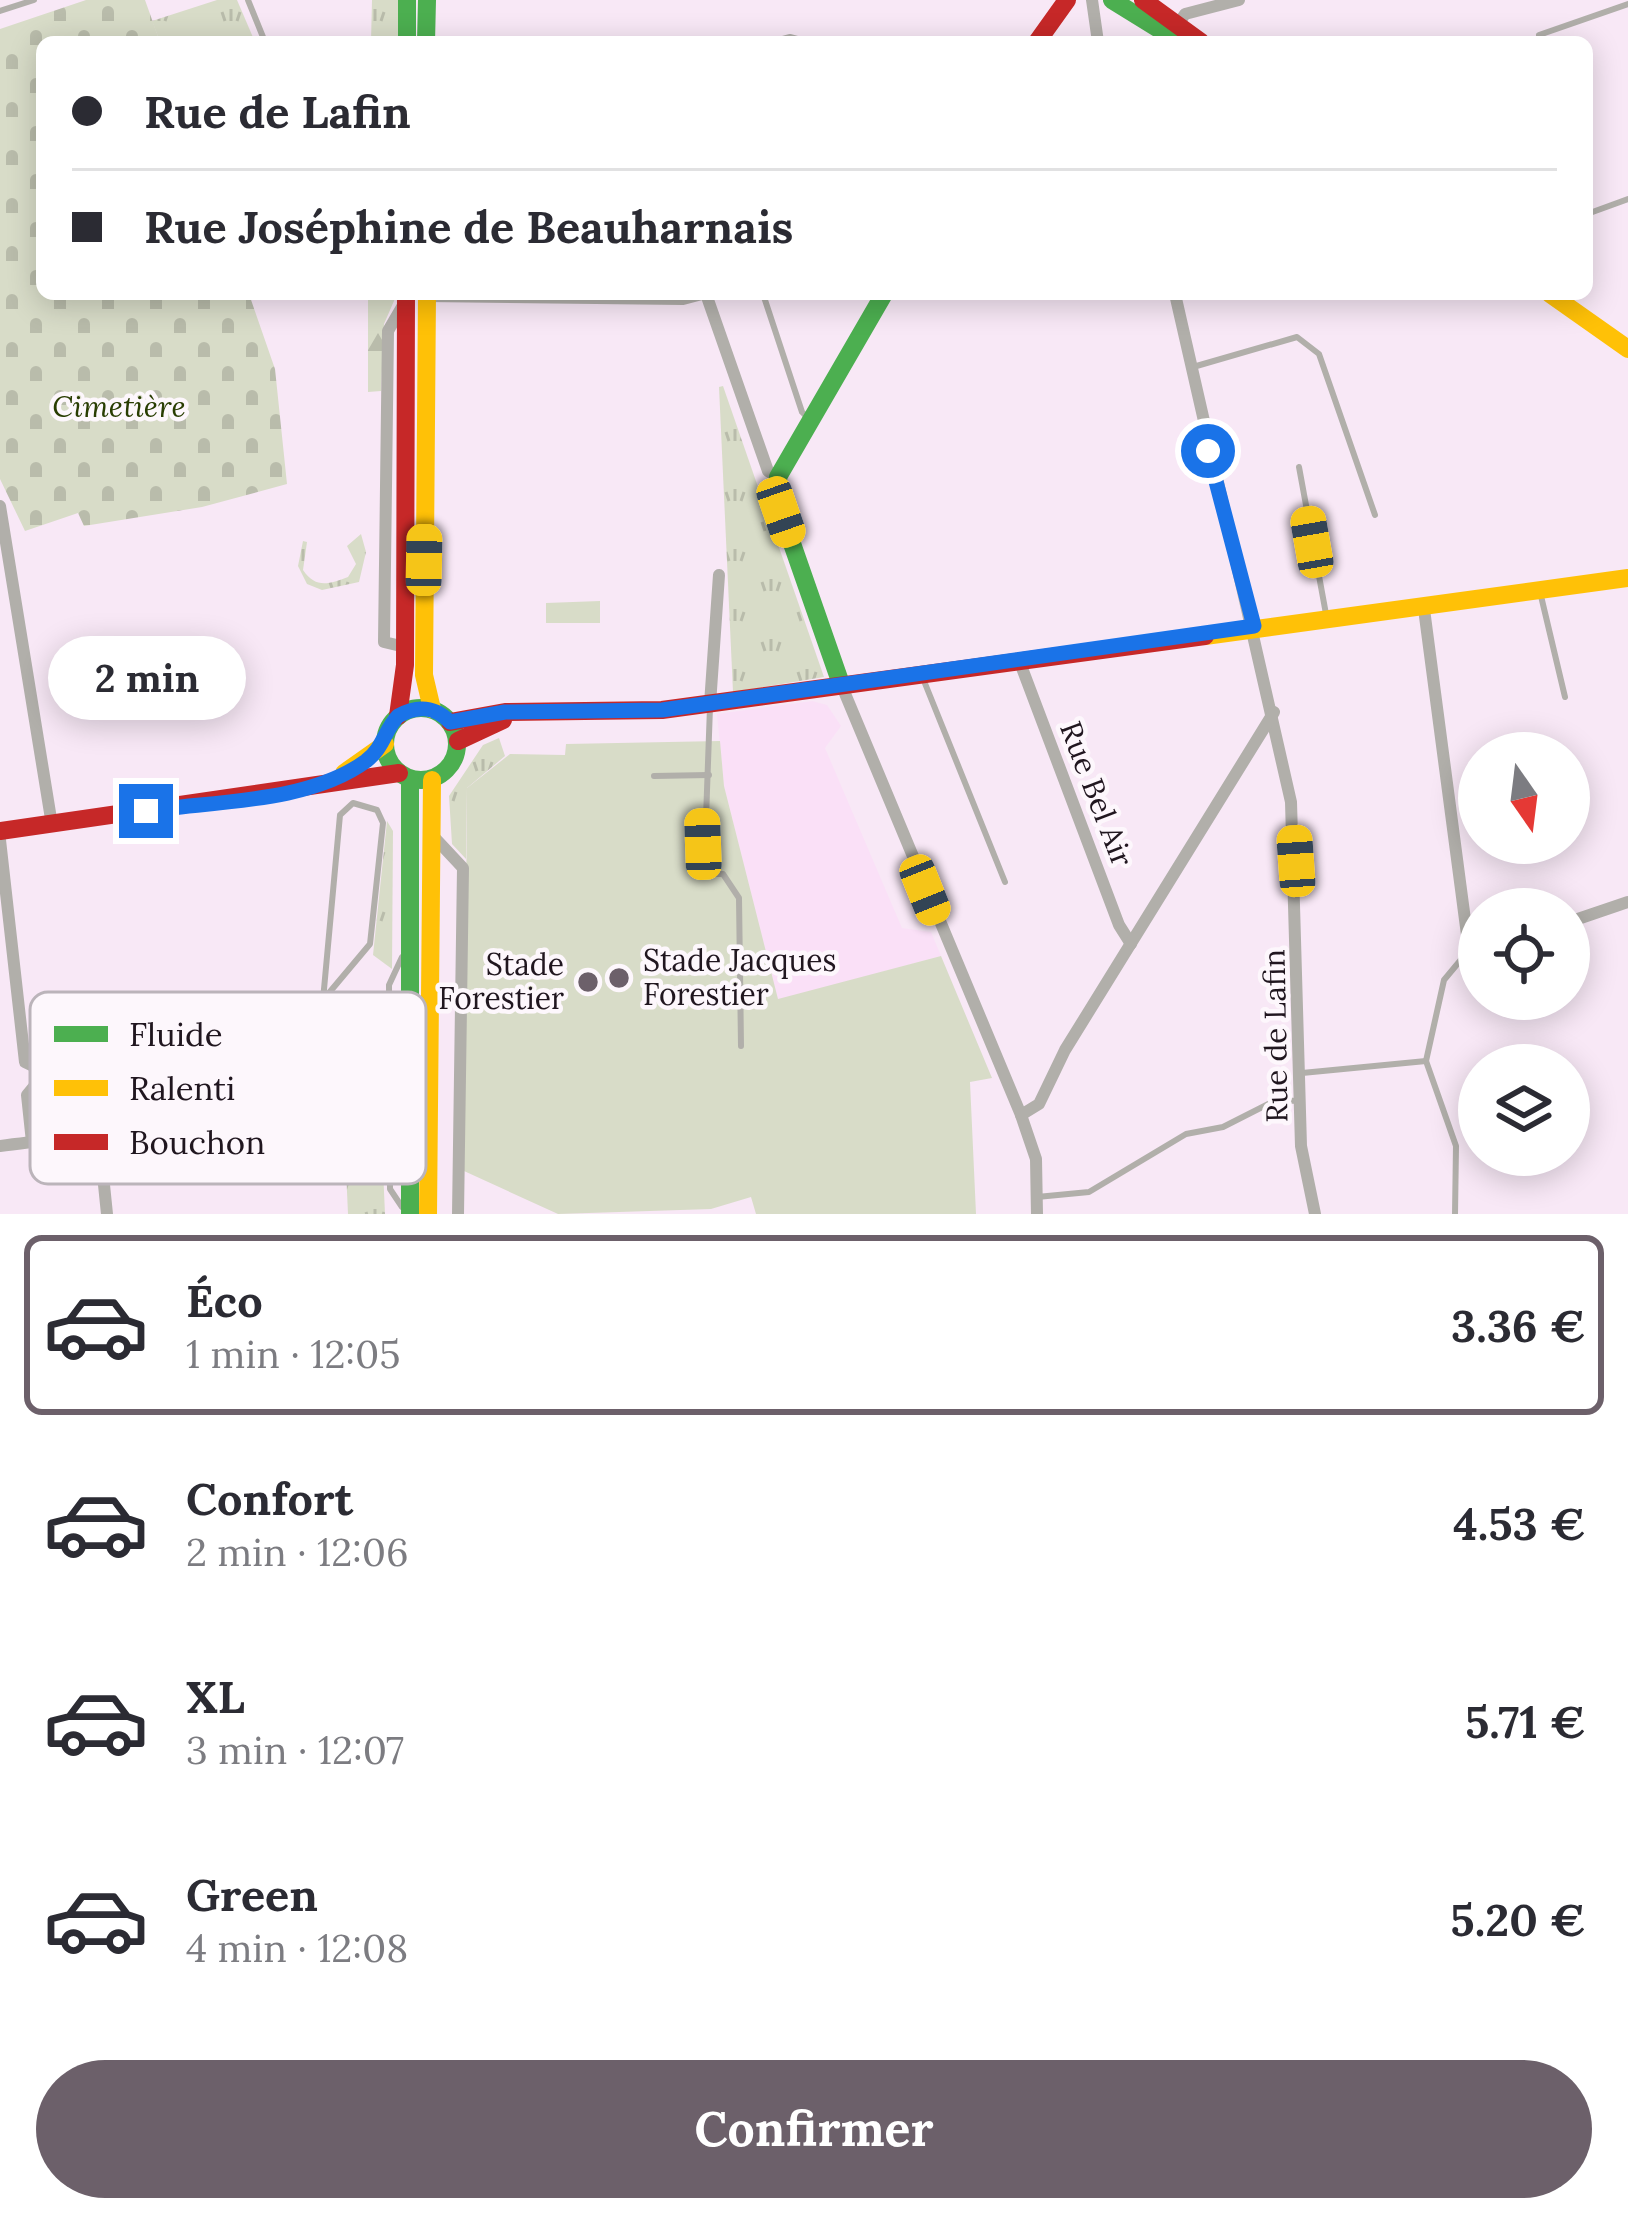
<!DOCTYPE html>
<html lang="fr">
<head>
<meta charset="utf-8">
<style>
  :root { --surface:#fff; --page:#f2f2f3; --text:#2b2b33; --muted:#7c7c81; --line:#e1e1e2; --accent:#6c606a }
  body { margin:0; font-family:Lora,serif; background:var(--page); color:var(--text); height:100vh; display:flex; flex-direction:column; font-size:45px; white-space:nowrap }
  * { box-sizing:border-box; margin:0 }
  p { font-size:39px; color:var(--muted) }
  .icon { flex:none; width:66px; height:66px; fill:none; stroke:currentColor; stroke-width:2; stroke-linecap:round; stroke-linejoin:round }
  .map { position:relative; height:1214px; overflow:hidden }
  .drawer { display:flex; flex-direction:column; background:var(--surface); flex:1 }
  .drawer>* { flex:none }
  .guide { position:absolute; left:36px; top:36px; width:1557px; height:264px; border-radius:18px; box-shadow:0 6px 30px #0003; display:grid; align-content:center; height:264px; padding:0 36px; background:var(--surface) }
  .needle { width:78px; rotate:166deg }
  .buttons { position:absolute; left:1458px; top:732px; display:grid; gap:24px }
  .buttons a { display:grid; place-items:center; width:132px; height:132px; border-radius:50%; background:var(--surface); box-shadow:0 6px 30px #0003; font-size:60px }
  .end { position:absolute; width:54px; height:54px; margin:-27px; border:15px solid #1a73e8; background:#fff; box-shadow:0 0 0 6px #fff }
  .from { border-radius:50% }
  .bubble { position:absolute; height:84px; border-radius:42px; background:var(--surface); box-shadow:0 6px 30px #0003; font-size:39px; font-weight:700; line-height:84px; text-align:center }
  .car { position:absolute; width:36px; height:72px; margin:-36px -18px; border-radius:15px; box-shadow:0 0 9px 3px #0007; background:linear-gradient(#f5c518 24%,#345 0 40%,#f5c518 0 76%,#345 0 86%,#f5c518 0) }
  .guide b { display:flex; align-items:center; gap:42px; height:114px; font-size:45px }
  .guide b+b { border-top:3px solid var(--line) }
  .guide i { width:30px; height:30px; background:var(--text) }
  ul { padding:21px 0 0; list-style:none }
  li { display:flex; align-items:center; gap:36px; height:180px; margin:0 24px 18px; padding:0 12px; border:6px solid transparent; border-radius:18px }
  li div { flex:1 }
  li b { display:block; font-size:45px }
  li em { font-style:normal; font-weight:700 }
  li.on { border-color:var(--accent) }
  li>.icon { width:108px; height:108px; stroke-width:1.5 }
  .action { display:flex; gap:24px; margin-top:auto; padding:24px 36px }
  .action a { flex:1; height:138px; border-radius:72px; background:var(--accent); color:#fff; font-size:48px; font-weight:700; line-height:138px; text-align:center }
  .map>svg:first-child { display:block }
  .built { fill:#fae0f7 }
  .grass { fill:url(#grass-tufts) }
  .forest { fill:url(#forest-firs) }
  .cemetery { fill:url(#cemetery-stones) }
  .park { fill:#d8dcc8 }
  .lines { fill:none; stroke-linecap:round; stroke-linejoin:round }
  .lane { stroke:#b1afaa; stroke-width:6 }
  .street { stroke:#b1afaa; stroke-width:12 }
  .fast { stroke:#4caf50; stroke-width:18 }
  .slow { stroke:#ffc107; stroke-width:18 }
  .jam { stroke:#c62828; stroke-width:18 }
  .route { stroke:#1a73e8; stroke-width:15 }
  .poi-dot { fill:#6c606a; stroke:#fdf7fc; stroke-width:4.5 }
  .labels { text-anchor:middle; stroke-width:9; stroke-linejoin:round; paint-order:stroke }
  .park-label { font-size:30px; font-style:italic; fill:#293d02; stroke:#fdf7fc }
  .street-label { font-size:30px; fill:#20161f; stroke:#fdf7fc }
  .poi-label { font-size:30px; fill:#20161f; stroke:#fdf7fc; text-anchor:start }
  .key { fill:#fdf7fc; stroke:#bbb4ba; stroke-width:3 }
  .key-label { font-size:33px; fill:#20161f }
</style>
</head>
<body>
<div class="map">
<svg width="1628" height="1214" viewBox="0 0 1628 1214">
  <defs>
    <pattern id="grass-tufts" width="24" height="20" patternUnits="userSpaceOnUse" patternTransform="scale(3)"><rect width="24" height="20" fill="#d8dcc8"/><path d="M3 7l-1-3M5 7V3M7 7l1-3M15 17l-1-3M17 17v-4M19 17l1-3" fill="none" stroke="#b9bcab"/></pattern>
    <pattern id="forest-firs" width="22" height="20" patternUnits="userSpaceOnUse" patternTransform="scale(3)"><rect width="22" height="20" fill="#d8dcc8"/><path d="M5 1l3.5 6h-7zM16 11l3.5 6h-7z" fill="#b9bcab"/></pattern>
    <pattern id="cemetery-stones" width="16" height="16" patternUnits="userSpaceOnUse" patternTransform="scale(3)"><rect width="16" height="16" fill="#d8dcc8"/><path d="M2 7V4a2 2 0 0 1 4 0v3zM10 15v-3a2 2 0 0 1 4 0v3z" fill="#b9bcab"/></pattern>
  </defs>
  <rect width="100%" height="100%" fill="#f8e8f6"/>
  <path class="built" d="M 812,701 L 827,705 L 841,726 L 825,748 L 902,928 L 931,932 L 941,956 L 778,1000 L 724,786 L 717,714 Z"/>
  <g class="grass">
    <path d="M 217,0 L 237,0 L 255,42 L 160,42 L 152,21 Z"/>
    <path d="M 372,0 L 400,0 L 400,42 L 371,42 Z"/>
    <path d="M 723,386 L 824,677 L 733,692 L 719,387 Z"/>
    <path d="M 361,534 L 366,552 L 359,582 L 322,590 L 307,584 L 298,566 L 303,541 L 307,542 L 303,570 C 316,589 329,584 348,577 L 356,564 L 347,546 Z"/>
    <path d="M 499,738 L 505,756 L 467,788 L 466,859 L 452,844 L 449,796 L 483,745 Z"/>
    <path d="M 387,821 L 393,831 L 392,969 L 373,955 Z"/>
    <path d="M 345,1147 L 382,1147 L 385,1214 L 348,1214 Z"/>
  </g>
  <path class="forest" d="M 368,294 L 397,294 L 384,324 L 381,391 L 368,392 Z"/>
  <path class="cemetery" d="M 86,0 L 145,0 L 160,42 L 42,42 L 42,294 L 249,294 L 275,369 L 287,484 L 202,507 L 84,526 L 78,513 L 25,531 L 0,479 L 0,29 Z"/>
  <g class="park">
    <path d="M 600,601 L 600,623 L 546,623 L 546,603 Z"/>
    <path d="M 720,741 L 724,786 L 778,999 L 941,956 L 992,1078 L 970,1082 L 976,1214 L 756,1214 L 751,1197 L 711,1209 L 558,1214 L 464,1171 L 467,788 L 510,754 L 565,755 L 566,744 Z"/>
  </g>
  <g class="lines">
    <g class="lane">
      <path d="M 248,0 L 265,42"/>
      <path d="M 0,11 L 34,0"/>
      <path d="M 1539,35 L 1628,4"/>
      <path d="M 772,42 L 790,37 L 808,42"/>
      <path d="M 1587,214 L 1628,199"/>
      <path d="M 763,294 L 802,412 L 809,419"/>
      <path d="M 1193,367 L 1297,337 L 1319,354 L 1375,515"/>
      <path d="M 1299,467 L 1326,614"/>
      <path d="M 1541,596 L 1565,697"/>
      <path d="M 922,676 L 1005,882"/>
      <path d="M 710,707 L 704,874 L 723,874 L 739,898 L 741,1046"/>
      <path d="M 654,776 L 709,775"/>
      <path d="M 353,803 L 377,810 L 383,823 L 370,944 L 323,1000 L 340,815 Z"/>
      <path d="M 402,957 L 389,985 L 390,1189 L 402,1207"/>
      <path d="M 1426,1061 L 1444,980 L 1469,950"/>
      <path d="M 1302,1073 L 1426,1061 L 1456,1146 L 1455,1214"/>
      <path d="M 1037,1197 L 1089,1192 L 1186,1134 L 1223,1127 L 1276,1100 L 1298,1101"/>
    </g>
    <g class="street">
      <path d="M 1092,0 L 1098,42"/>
      <path d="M 1179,23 L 1185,14 L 1239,0"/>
      <path d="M 706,294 L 768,471 L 778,477"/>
      <path d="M 1175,294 L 1291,802 L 1301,1146 L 1315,1214"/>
      <path d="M 427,296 L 683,299 L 702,294"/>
      <path d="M 402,307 L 388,331 L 384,642 L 405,647"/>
      <path d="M 0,506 L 52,825"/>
      <path d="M 1424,609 L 1469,950 L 1479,948"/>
      <path d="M 1019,660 L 1119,925 L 1131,944"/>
      <path d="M 841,684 L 1021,1115 L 1036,1159 L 1037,1214"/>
      <path d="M 710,704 L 719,575"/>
      <path d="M 434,837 L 463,868 L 458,1214"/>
      <path d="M 0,840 L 25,1062 L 48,1073"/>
      <path d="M 1569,922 L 1628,902"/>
      <path d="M 1021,1115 L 1039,1104 L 1065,1050 L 1274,712"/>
      <path d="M 99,1136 L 107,1214"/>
      <path d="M 32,1142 L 27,1095 L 41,1078 L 322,1001"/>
      <path d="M 0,1146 C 89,1134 185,1128 258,1069 C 282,1050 302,1023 323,1000"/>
    </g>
    <g class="fast">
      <path d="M 407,0 L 407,42"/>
      <path d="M 1112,0 L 1180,42"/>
      <path d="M 426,42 L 427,0"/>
      <path d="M 841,684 L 781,512 L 778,477 L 884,294"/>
      <circle cx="421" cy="744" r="36"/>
      <path d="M 410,779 L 410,1214"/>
    </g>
    <g class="slow">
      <path d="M 427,294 L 424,675 L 432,709"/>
      <path d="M 1550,294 L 1628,349"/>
      <path d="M 1205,636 L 1628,578"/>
      <path d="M 344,773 L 385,744"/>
      <path d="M 428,1214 L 432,780"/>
    </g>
    <g class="jam">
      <path d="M 1143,0 L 1201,42"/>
      <path d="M 1037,42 L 1067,0"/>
      <path d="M 398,716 L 405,665 L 406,294"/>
      <path d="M 450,722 L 505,712 L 662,710 L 1205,636"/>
      <path d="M 458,741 L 503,720"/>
      <path d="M 0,831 L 399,773"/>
    </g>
  </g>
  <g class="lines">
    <path class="route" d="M 146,811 C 215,801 309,803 366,761 C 384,747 384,731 398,716 C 418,705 434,706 450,722 L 505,712 L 662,710 L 1254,626 L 1208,451"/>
  </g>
  <g class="poi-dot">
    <circle cx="619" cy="978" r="12"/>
    <circle cx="588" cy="982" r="12"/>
  </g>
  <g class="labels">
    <g class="park-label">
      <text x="119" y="417">Cimetière</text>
    </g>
    <g class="street-label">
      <text transform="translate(1096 794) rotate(69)" y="10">Rue Bel Air</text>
      <text transform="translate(1276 1036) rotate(-91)" y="10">Rue de Lafin</text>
    </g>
    <g class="poi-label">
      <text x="643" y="971">Stade Jacques<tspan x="643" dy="34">Forestier</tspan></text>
      <text x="564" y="975" text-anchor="end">Stade<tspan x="564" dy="34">Forestier</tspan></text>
    </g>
  </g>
  <rect x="30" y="992" width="396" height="192" rx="18" class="key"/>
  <rect x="54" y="1026" width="54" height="16" fill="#4caf50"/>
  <rect x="54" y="1080" width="54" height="16" fill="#ffc107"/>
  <rect x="54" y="1134" width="54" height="16" fill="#c62828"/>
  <g class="key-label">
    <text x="129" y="1046">Fluide</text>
    <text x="129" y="1100">Ralenti</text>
    <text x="129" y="1154">Bouchon</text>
  </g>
</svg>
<div class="buttons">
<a><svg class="needle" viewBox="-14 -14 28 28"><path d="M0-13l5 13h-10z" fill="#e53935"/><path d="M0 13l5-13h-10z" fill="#7c7c81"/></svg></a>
<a><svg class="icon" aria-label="locate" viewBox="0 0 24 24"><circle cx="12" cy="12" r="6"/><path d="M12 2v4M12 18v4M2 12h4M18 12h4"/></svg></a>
<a><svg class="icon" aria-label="layers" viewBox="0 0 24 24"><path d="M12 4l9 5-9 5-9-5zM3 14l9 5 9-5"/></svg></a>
</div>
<i class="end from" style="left:1208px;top:451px"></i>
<i class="end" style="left:146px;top:811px"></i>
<div class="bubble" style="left:48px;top:636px;width:198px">2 min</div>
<i class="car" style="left:781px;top:512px;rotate:161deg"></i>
<i class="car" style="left:1312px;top:542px;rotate:350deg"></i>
<i class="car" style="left:424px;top:560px;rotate:1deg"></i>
<i class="car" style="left:703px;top:844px;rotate:358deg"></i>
<i class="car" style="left:1296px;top:861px;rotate:356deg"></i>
<i class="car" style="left:925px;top:890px;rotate:158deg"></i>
<div class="guide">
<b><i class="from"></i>Rue de Lafin</b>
<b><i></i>Rue Joséphine de Beauharnais</b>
</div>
</div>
<section class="drawer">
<ul>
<li class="on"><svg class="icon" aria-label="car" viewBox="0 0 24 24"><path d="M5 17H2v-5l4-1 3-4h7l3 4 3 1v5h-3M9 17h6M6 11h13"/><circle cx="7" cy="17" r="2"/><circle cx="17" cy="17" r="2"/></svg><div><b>Éco</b><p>1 min · 12:05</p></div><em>3.36 €</em></li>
<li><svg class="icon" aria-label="car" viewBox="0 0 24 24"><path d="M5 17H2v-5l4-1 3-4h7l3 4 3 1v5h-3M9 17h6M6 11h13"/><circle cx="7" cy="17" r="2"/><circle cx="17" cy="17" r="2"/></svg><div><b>Confort</b><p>2 min · 12:06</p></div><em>4.53 €</em></li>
<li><svg class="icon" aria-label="car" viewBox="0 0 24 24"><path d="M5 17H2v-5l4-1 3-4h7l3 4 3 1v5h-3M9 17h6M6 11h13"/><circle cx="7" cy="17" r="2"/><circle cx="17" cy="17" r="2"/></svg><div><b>XL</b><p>3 min · 12:07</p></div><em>5.71 €</em></li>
<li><svg class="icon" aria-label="car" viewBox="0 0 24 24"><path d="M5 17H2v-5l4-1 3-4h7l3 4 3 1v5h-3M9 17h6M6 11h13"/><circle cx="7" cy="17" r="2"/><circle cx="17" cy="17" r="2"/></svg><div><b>Green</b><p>4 min · 12:08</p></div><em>5.20 €</em></li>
</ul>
<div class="action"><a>Confirmer</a></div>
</section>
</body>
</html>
